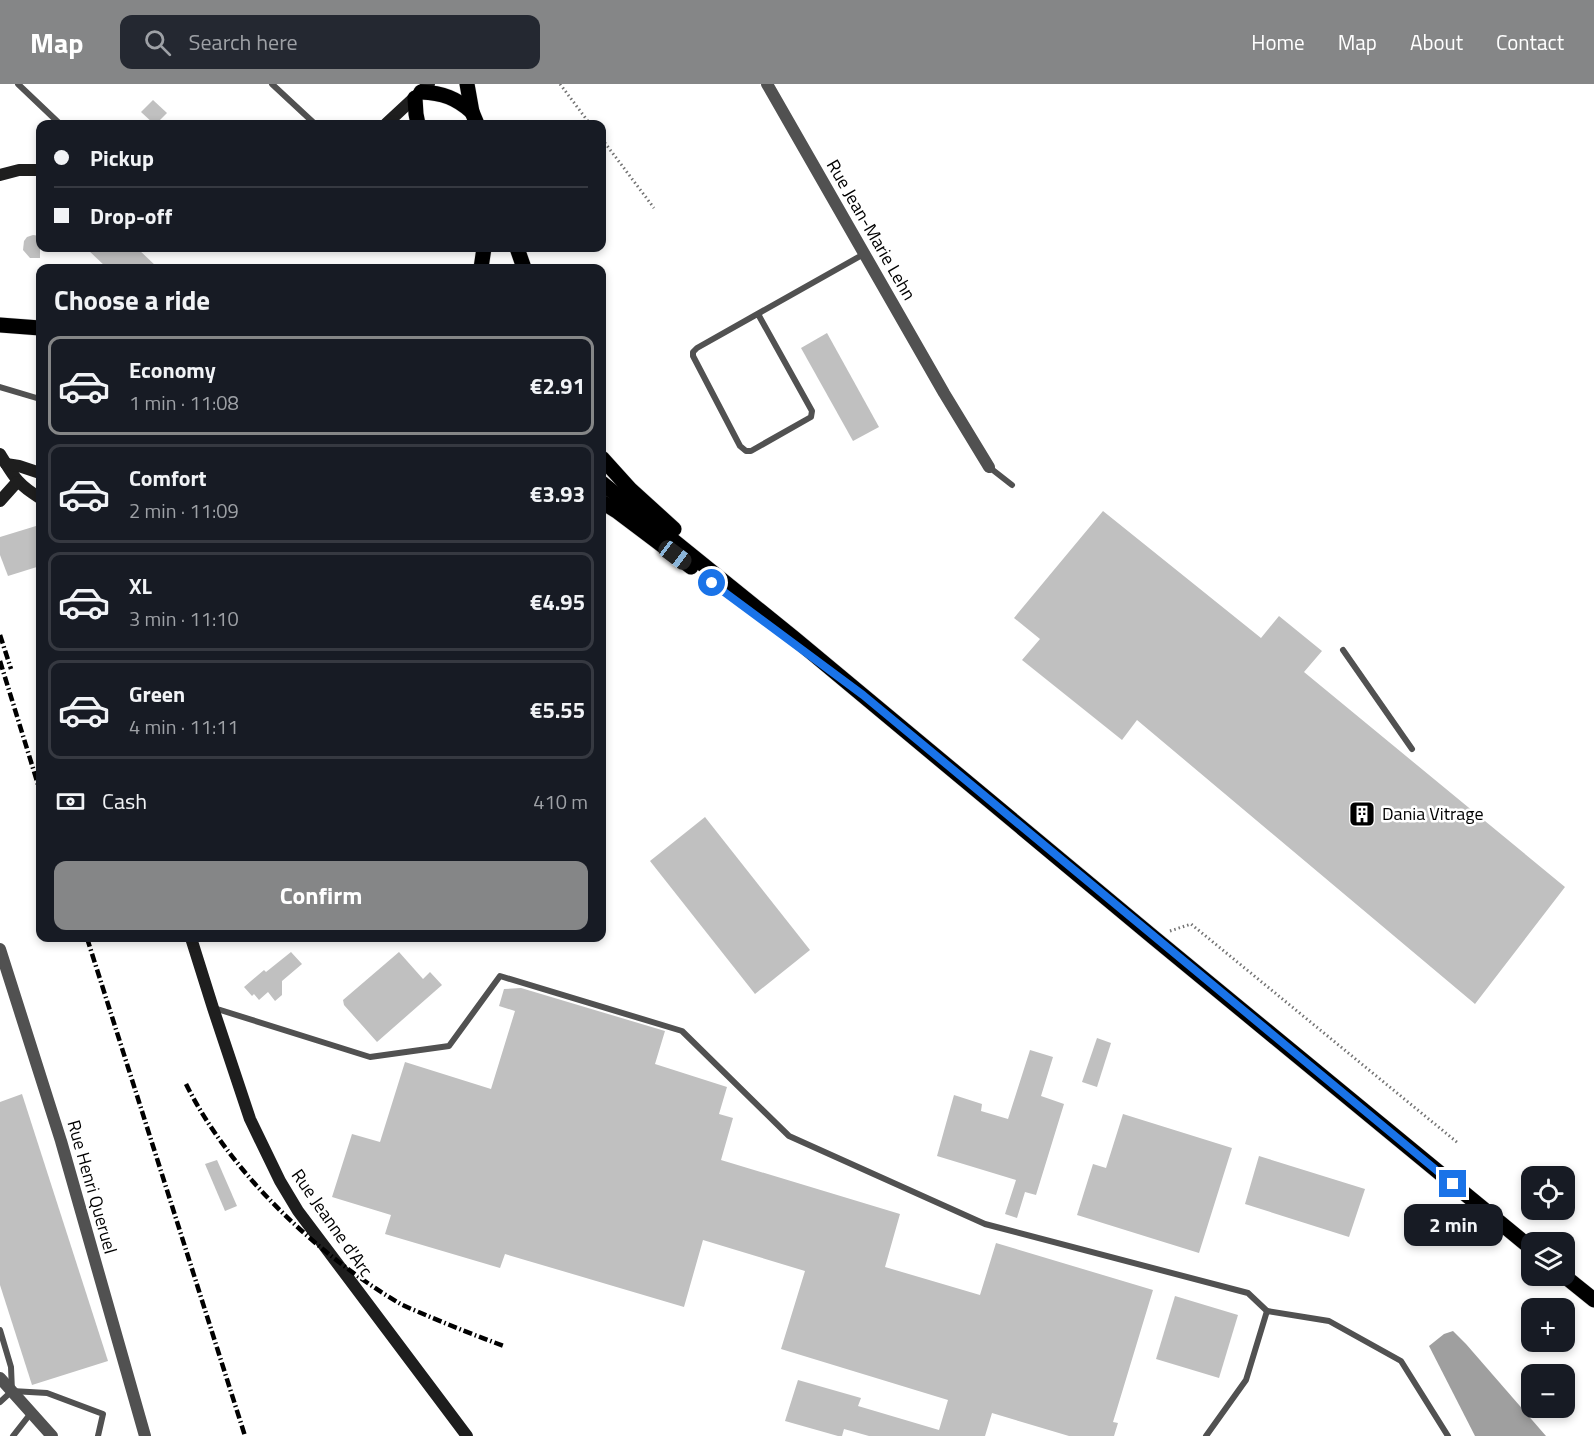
<!DOCTYPE html>
<html lang="en">
<head>
<meta charset="utf-8">
<style>
  :root { --surface:#171b24; --page:#242831; --text:#f1f3f6; --muted:#9ea1a6; --line:#363941; --accent:#858687 }
  body { margin:0; font-family:"Titillium Web",sans-serif; background:var(--page); color:var(--text); height:100vh; display:flex; flex-direction:column; font-size:22px; white-space:nowrap }
  * { box-sizing:border-box; margin:0 }
  p { font-size:20px; color:var(--muted) }
  .icon { flex:none; width:33px; height:33px; fill:none; stroke:currentColor; stroke-width:2; stroke-linecap:round; stroke-linejoin:round }
  .map { position:relative; flex:1; overflow:hidden }
  .details { position:absolute; left:36px; top:180px; width:570px; height:678px; display:flex; flex-direction:column; background:var(--surface); border-radius:12px; box-shadow:0 3px 9px #0003 }
  .details>* { flex:none }
  .hud { position:absolute; left:36px; top:36px; width:570px; height:132px; border-radius:12px; box-shadow:0 3px 9px #0003; display:grid; align-content:center; height:132px; padding:0 18px; background:var(--surface) }
  .buttons { position:absolute; left:1521px; top:1082px; display:grid; gap:12px }
  .buttons a { display:grid; place-items:center; width:54px; height:54px; border-radius:12px; background:var(--surface); box-shadow:0 3px 9px #0003; font-size:30px }
  .end { position:absolute; width:27px; height:27px; margin:-14px; border:8px solid #1a73e8; background:#fff; box-shadow:0 0 0 3px #fff }
  .from { border-radius:50% }
  .bubble { position:absolute; height:42px; border-radius:12px; background:var(--surface); box-shadow:0 3px 9px #0003; font-size:20px; font-weight:700; line-height:42px; text-align:center }
  .car { position:absolute; width:18px; height:36px; margin:-18px -9px; border-radius:8px; box-shadow:0 0 4px 2px #0007; background:linear-gradient(#222 24%,#8ab4d8 0 40%,#222 0 76%,#8ab4d8 0 86%,#222 0) }
  .hud b { display:flex; align-items:center; gap:21px; height:57px; font-size:22px }
  .hud b+b { border-top:2px solid var(--line) }
  .hud i { width:15px; height:15px; background:var(--text) }
  ul { padding:0; list-style:none }
  li { display:flex; align-items:center; gap:18px; height:99px; margin:0 12px 9px; padding:0 6px; border:3px solid var(--line); border-radius:12px }
  li div { flex:1 }
  li b { display:block; font-size:22px }
  li em { font-style:normal; font-weight:700 }
  li.current { border-color:var(--accent) }
  li>.icon { width:54px; height:54px; stroke-width:1.5 }
  h2 { padding:0 18px; font-size:27px; line-height:72px }
  .pay { display:flex; align-items:center; gap:15px; height:66px; padding:0 18px; font-size:22px }
  .pay p { margin-inline-start:auto }
  .cta { display:flex; gap:12px; margin-top:auto; padding:12px 18px }
  .cta a { flex:1; height:69px; border-radius:12px; background:var(--accent); color:#fff; font-size:24px; font-weight:700; line-height:69px; text-align:center }
  header { display:flex; align-items:center; gap:36px; box-sizing:border-box; height:84px; padding:0 30px; background:var(--accent); color:#fff }
  header strong { font-size:28px }
  nav { display:flex; gap:33px; margin-inline-start:auto; font-size:21px }
  .search { width:420px; height:54px; background:var(--page); display:flex; align-items:center; gap:15px; box-sizing:border-box; padding:0 21px; border-radius:12px; color:var(--muted); font-size:22px }
  .map>svg:first-child { display:block }
  .water { fill:#9f9f9f }
  .building { fill:#c0c0c0 }
  .lines { fill:none; stroke-linecap:round; stroke-linejoin:round }
  .primary-casing { stroke:#dbdbdb; stroke-width:16 }
  .path { stroke:#737373; stroke-width:3; stroke-dasharray:1.5 3; stroke-linecap:butt }
  .service { stroke:#515151; stroke-width:6 }
  .minor { stroke:#515151; stroke-width:12 }
  .tertiary { stroke:#515151; stroke-width:12 }
  .secondary { stroke:#1e1e1e; stroke-width:12 }
  .primary { stroke:#000; stroke-width:15 }
  .rail { stroke:#000; stroke-width:4.5; stroke-dasharray:9 3 1.5 3; stroke-linecap:butt }
  .route { stroke:#1a73e8; stroke-width:8 }
  .labels { text-anchor:middle; stroke-width:5; stroke-linejoin:round; paint-order:stroke }
  .street-label { font-size:18px; fill:#000; stroke:#fff }
  .poi-label { font-size:18px; fill:#000; stroke:#fff; text-anchor:start }
</style>
</head>
<body>
<header>
<strong>Map</strong>
<div class="search"><svg class="icon" aria-label="search" viewBox="0 0 24 24"><circle cx="10" cy="10" r="6"/><path d="M15 15l6 6"/></svg>Search here</div>
<nav><a>Home</a><a>Map</a><a>About</a><a>Contact</a></nav>
</header>
<div class="map">
<svg width="1594" height="1352" viewBox="0 0 1594 1352">
  <rect width="100%" height="100%" fill="#fff"/>
  <path class="water" d="M 1453,1247 L 1466,1260 L 1546,1352 L 1475,1352 L 1429,1262 L 1444,1250 Z"/>
  <g class="building">
    <path d="M 153,16 L 167,29 L 156,40 L 154,40 L 141,28 Z"/>
    <path d="M 33,151 L 40,152 L 40,174 L 30,174 L 23,166 L 24,157 L 27,153 Z"/>
    <path d="M 86,164 L 137,164 L 158,184 L 107,184 Z"/>
    <path d="M 827,249 L 879,343 L 853,357 L 801,264 Z"/>
    <path d="M 1103,427 L 1261,554 L 1279,532 L 1322,567 L 1304,588 L 1565,803 L 1475,920 L 1137,636 L 1122,656 L 1022,576 L 1040,555 L 1014,534 Z"/>
    <path d="M 36,442 L 40,456 L 40,482 L 8,492 L 0,471 L 0,453 Z"/>
    <path d="M 705,733 L 810,866 L 755,910 L 650,777 Z"/>
    <path d="M 291,868 L 302,880 L 282,897 L 282,911 L 275,917 L 268,908 L 259,916 L 254,910 L 252,912 L 244,903 L 264,886 L 266,888 Z"/>
    <path d="M 399,868 L 423,895 L 430,888 L 442,901 L 377,958 L 344,921 L 343,916 Z"/>
    <path d="M 521,904 L 665,947 L 655,980 L 727,1003 L 719,1030 L 733,1034 L 721,1076 L 900,1130 L 885,1183 L 980,1211 L 996,1159 L 1153,1206 L 1113,1338 L 1118,1339 L 1114,1352 L 1069,1352 L 992,1329 L 985,1352 L 869,1352 L 844,1345 L 842,1352 L 838,1352 L 785,1337 L 798,1296 L 861,1314 L 858,1322 L 939,1346 L 948,1316 L 781,1265 L 805,1187 L 703,1156 L 684,1223 L 505,1170 L 500,1184 L 385,1150 L 391,1131 L 332,1113 L 352,1050 L 380,1058 L 405,978 L 491,1005 L 515,927 L 499,922 L 504,905 Z"/>
    <path d="M 1097,954 L 1111,959 L 1097,1003 L 1082,998 Z"/>
    <path d="M 1030,966 L 1053,973 L 1041,1012 L 1064,1020 L 1036,1111 L 1025,1108 L 1017,1134 L 1005,1130 L 1016,1096 L 937,1072 L 954,1011 L 982,1020 L 981,1027 L 1008,1035 Z"/>
    <path d="M 22,1010 L 108,1277 L 32,1301 L 0,1201 L 0,1018 Z"/>
    <path d="M 1123,1030 L 1232,1064 L 1199,1169 L 1077,1131 L 1093,1080 L 1106,1084 Z"/>
    <path d="M 1259,1072 L 1365,1105 L 1349,1153 L 1245,1120 Z"/>
    <path d="M 217,1076 L 237,1122 L 225,1127 L 205,1080 Z"/>
    <path d="M 1175,1212 L 1238,1231 L 1219,1294 L 1156,1275 Z"/>
  </g>
  <g class="lines">
    <defs>
      <g id="primary">
        <path d="M 467,0 L 472,28 L 477,40"/>
        <path d="M 421,8 C 443,9 456,14 472,28"/>
        <path d="M 415,14 L 416,30 L 418,40"/>
        <path d="M 517,164 L 524,184"/>
        <path d="M 481,184 L 484,164"/>
        <path d="M 0,241 L 40,244"/>
        <path d="M 602,374 L 630,405 L 674,445"/>
        <path d="M 602,399 L 794,554 L 1153,853 L 1532,1165"/>
        <path d="M 602,418 L 618,428 L 691,483"/>
        <path d="M 1563,1191 L 1594,1216"/>
      </g>
    </defs>
    <use href="#primary" class="primary-casing"/>
    <g class="path">
      <path d="M 560,0 L 590,40"/>
      <path d="M 602,55 L 654,124"/>
      <path d="M 1170,847 L 1191,840 L 1458,1059"/>
    </g>
    <g class="service">
      <path d="M 18,0 L 60,40"/>
      <path d="M 272,0 L 315,40"/>
      <path d="M 758,230 L 812,327 L 811,333 L 751,367 L 746,367 L 740,362 L 693,272 L 693,268 L 697,264 L 864,170"/>
      <path d="M 0,303 L 40,315"/>
      <path d="M 989,383 L 1012,401"/>
      <path d="M 1343,566 L 1412,665"/>
      <path d="M 214,924 L 370,973 L 449,962 L 500,892 L 682,947 L 789,1052 L 985,1140 L 1248,1209 L 1267,1227"/>
      <path d="M 0,1246 L 11,1283 L 12,1307 L 47,1309 L 103,1330 L 98,1352"/>
      <path d="M 0,1318 L 12,1307"/>
      <path d="M 13,1352 L 31,1329"/>
      <path d="M 1206,1352 L 1246,1296 L 1267,1227 L 1329,1237 L 1401,1277 L 1448,1352"/>
    </g>
    <g class="minor">
      <path d="M 767,0 L 944,309 L 989,383"/>
      <path d="M 0,1294 L 52,1352"/>
    </g>
    <path class="tertiary" d="M 0,865 L 61,1057 L 145,1352"/>
    <g class="secondary">
      <path d="M 386,40 L 429,0"/>
      <path d="M 0,91 L 19,86 L 40,86"/>
      <path d="M 0,370 C 14,393 17,400 40,414"/>
      <path d="M 6,380 L 19,382 L 40,389"/>
      <path d="M 0,417 L 17,398"/>
      <path d="M 191,854 L 213,924 L 250,1035 L 280,1097 L 298,1127 L 467,1352"/>
    </g>
    <use href="#primary" class="primary"/>
    <g class="rail">
      <path d="M 0,551 L 11,585"/>
      <path d="M 0,577 L 40,707"/>
      <path d="M 87,854 L 245,1352"/>
      <path d="M 186,1000 C 229,1087 316,1170 399,1219 C 408,1224 419,1228 428,1232 C 454,1243 479,1253 504,1262"/>
    </g>
  </g>
  <g class="lines">
    <path class="route" d="M 712,499 L 863,611 L 1453,1100"/>
  </g>
  <defs>
    <symbol id="building-square" viewBox="-11 -11 22 22"><rect x="-9" y="-9" width="18" height="18" rx="4" fill="#000" stroke="#fff"/><path d="M-4-6H4V6H1V3H-1V6H-4ZM-2.5-4.3h1.7v1.8h-1.7ZM.8-4.3h1.7v1.8H.8ZM-2.5-1h1.7V.8h-1.7ZM.8-1h1.7V.8H.8Z" fill="#fff"/></symbol>
  </defs>
  <g fill-rule="evenodd">
    <use href="#building-square" x="1347" y="715" width="30" height="30"/>
  </g>
  <g class="labels">
    <g class="street-label">
      <text transform="translate(871 146) rotate(60)" y="6">Rue Jean-Marie Lehn</text>
      <text transform="translate(92 1103) rotate(74)" y="6">Rue Henri Queruel</text>
      <text transform="translate(332 1139) rotate(55)" y="6">Rue Jeanne d'Arc</text>
    </g>
    <g class="poi-label">
      <text x="1382" y="736">Dania Vitrage</text>
    </g>
  </g>
</svg>
<div class="buttons">
<a><svg class="icon" aria-label="locate" viewBox="0 0 24 24"><circle cx="12" cy="12" r="6"/><path d="M12 2v4M12 18v4M2 12h4M18 12h4"/></svg></a>
<a><svg class="icon" aria-label="layers" viewBox="0 0 24 24"><path d="M12 4l9 5-9 5-9-5zM3 14l9 5 9-5"/></svg></a>
<a>+</a>
<a>−</a>
</div>
<i class="end from" style="left:712px;top:499px"></i>
<i class="end" style="left:1453px;top:1100px"></i>
<div class="bubble" style="left:1404px;top:1120px;width:99px">2 min</div>
<i class="car" style="left:675px;top:471px;rotate:127deg"></i>
<div class="hud">
<b><i class="from"></i>Pickup</b>
<b><i></i>Drop-off</b>
</div>
<section class="details">
<h2>Choose a ride</h2>
<ul>
<li class="current"><svg class="icon" aria-label="car" viewBox="0 0 24 24"><path d="M5 17H2v-5l4-1 3-4h7l3 4 3 1v5h-3M9 17h6M6 11h13"/><circle cx="7" cy="17" r="2"/><circle cx="17" cy="17" r="2"/></svg><div><b>Economy</b><p>1 min · 11:08</p></div><em>€2.91</em></li>
<li><svg class="icon" aria-label="car" viewBox="0 0 24 24"><path d="M5 17H2v-5l4-1 3-4h7l3 4 3 1v5h-3M9 17h6M6 11h13"/><circle cx="7" cy="17" r="2"/><circle cx="17" cy="17" r="2"/></svg><div><b>Comfort</b><p>2 min · 11:09</p></div><em>€3.93</em></li>
<li><svg class="icon" aria-label="car" viewBox="0 0 24 24"><path d="M5 17H2v-5l4-1 3-4h7l3 4 3 1v5h-3M9 17h6M6 11h13"/><circle cx="7" cy="17" r="2"/><circle cx="17" cy="17" r="2"/></svg><div><b>XL</b><p>3 min · 11:10</p></div><em>€4.95</em></li>
<li><svg class="icon" aria-label="car" viewBox="0 0 24 24"><path d="M5 17H2v-5l4-1 3-4h7l3 4 3 1v5h-3M9 17h6M6 11h13"/><circle cx="7" cy="17" r="2"/><circle cx="17" cy="17" r="2"/></svg><div><b>Green</b><p>4 min · 11:11</p></div><em>€5.55</em></li>
</ul>
<div class="pay"><svg class="icon" aria-label="cash" viewBox="0 0 24 24"><path d="M3 7h18v10H3z"/><circle cx="12" cy="12" r="2"/></svg>Cash<p>410 m</p></div>
<div class="cta"><a>Confirm</a></div>
</section>
</div>
</body>
</html>
